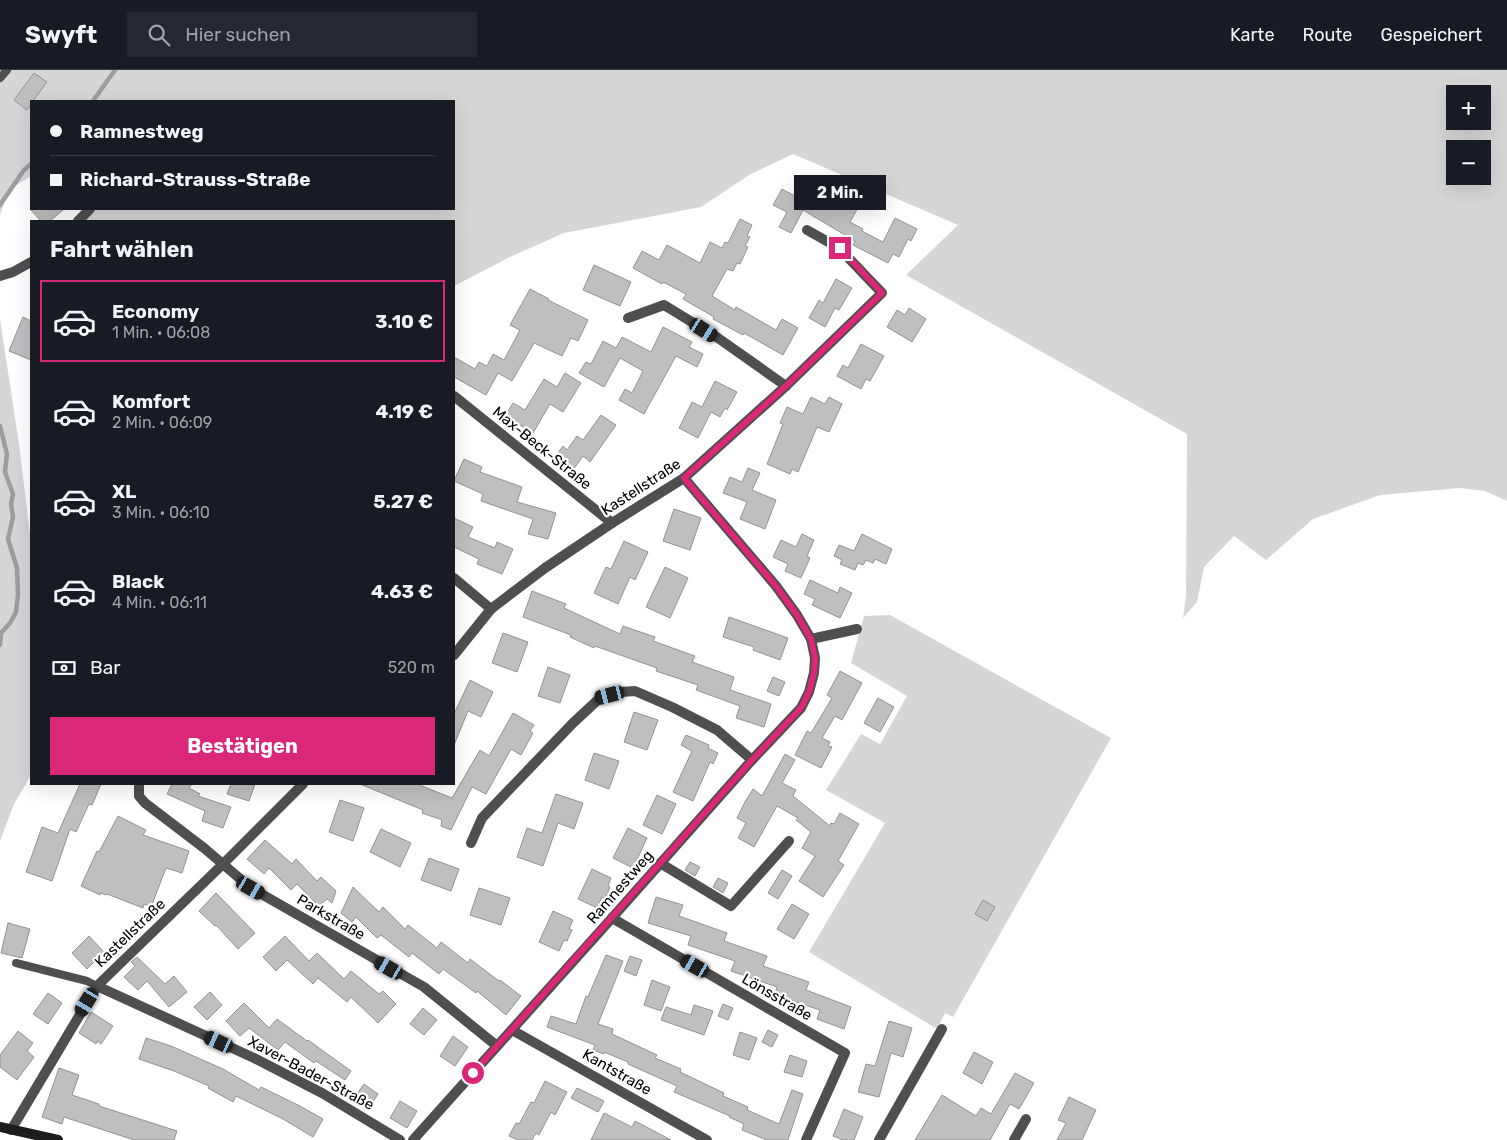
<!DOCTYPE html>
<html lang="de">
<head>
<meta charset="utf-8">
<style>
  :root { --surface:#171b24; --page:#242831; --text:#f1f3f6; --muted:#9ea1a6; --line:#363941; --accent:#db2777 }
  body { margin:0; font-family:Rubik,sans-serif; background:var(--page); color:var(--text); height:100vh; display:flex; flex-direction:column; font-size:19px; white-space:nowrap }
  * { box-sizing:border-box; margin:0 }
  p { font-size:16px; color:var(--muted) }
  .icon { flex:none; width:28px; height:28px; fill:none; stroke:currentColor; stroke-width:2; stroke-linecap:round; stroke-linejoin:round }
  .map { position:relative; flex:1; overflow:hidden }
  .panel { position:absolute; left:30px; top:150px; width:425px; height:565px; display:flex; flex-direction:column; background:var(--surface); border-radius:0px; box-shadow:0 5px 20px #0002 }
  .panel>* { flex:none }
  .hud { position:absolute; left:30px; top:30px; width:425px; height:110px; border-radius:0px; box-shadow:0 5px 20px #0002; display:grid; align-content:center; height:110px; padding:0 20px; background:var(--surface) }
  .fabs { position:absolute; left:1446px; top:15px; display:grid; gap:10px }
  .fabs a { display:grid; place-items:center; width:45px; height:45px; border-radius:0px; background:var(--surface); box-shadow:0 5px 20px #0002; font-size:25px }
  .end { position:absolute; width:22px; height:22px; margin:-11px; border:6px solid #db2777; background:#fff; box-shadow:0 0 0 2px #fff }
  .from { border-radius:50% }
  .bubble { position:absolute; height:35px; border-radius:0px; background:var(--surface); box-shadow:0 5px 20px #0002; font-size:16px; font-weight:700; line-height:35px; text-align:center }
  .car { position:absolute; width:15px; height:30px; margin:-15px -8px; border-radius:6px; box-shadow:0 0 4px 1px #0007; background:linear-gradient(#222 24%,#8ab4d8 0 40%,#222 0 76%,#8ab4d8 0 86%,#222 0) }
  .hud b { display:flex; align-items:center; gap:18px; height:48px; font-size:19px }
  .hud b+b { border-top:1px solid var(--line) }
  .hud i { width:12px; height:12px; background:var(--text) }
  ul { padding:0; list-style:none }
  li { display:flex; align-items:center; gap:15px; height:82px; margin:0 10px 8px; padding:0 10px; border:2px solid transparent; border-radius:0px }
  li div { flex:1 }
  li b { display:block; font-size:19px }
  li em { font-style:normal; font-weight:700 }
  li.current { border-color:var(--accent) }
  li>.icon { width:45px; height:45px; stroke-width:1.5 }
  h2 { padding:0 20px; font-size:22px; line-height:60px }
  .pay { display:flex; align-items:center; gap:12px; height:55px; padding:0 20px; font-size:19px }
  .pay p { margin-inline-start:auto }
  .button { display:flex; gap:10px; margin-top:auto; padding:10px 20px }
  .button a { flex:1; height:58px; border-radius:0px; background:var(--accent); color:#fff; font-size:20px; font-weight:700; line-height:58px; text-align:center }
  header { display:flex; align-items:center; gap:30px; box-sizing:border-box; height:70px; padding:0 25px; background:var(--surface); border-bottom:1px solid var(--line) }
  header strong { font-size:24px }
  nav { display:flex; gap:28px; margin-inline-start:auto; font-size:18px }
  .search { width:350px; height:45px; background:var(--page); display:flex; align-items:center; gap:12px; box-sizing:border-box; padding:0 18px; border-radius:0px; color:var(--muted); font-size:19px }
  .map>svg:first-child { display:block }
  .green { fill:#d6d6d6; fill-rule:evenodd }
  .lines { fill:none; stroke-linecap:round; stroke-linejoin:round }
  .stream { stroke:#9d9d9d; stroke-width:4.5 }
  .building { fill:#bfbfbf; stroke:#939393 }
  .service { stroke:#4f4f4f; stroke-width:8 }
  .minor { stroke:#4f4f4f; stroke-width:10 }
  .secondary { stroke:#1c1c1c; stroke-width:10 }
  .route { stroke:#db2777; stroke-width:6 }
  .labels { text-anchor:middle; stroke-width:4.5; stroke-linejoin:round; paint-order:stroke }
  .street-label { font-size:15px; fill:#000; stroke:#fff }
</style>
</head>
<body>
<header>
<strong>Swyft</strong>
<div class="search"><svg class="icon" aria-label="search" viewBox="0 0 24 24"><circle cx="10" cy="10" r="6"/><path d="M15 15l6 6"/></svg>Hier suchen</div>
<nav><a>Karte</a><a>Route</a><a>Gespeichert</a></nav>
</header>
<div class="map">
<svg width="1507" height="1070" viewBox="0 0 1507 1070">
  <rect width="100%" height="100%" fill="#fff"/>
  <g class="green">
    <path d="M 0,0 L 1507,0 L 1507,431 L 1485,421 L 1460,418 L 1380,425 L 1313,449 L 1266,490 L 1234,466 L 1204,497 L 1197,532 L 1183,548 L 1186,526 L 1187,364 L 906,205 L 958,155 L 793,84 L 749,105 L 701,137 L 564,163 L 510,187 L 454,216 L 454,151 L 83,151 L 95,139 L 454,139 L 454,31 L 31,31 L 31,106 L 9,120 L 0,145 ZM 1455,24 L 1482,24 L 1482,51 L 1455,51 ZM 1455,79 L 1482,79 L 1482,106 L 1455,106 Z"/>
    <path d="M 0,249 L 19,374 L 31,473 L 31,705 L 14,734 L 0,771 Z"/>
    <path d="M 890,545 L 1111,668 L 953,947 L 945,943 L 937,959 L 809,882 L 885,753 L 826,720 L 861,664 L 880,674 L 907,626 L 851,593 L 864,546 Z"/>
  </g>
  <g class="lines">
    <g class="stream">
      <path d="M 93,31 L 115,0"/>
      <path d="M 0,135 L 24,100 L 31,94"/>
      <path d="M 0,356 L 7,384 L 5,402 L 13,424 L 11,434 L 13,447 L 8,469 L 17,498 L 18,525 L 16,542 L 10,553 L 1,563 L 0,575"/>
    </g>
  </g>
  <g class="building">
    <path d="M 34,3 L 47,12 L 33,31 L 31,31 L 31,34 L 27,40 L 14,30 Z"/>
    <path d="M 802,113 L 837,132 L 842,124 L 860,134 L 850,152 L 863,159 L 862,161 L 883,172 L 895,148 L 917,159 L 911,171 L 908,169 L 899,187 L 893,184 L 888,193 L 853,175 L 855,171 L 803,140 L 791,163 L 779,157 L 787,142 L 773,135 L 782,119 L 795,126 Z"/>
    <path d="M 30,139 L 64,139 L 50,151 L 41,151 Z"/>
    <path d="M 740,149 L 752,155 L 747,166 L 750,167 L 745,176 L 748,177 L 740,194 L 737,193 L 733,201 L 727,199 L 712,226 L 735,240 L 736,237 L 776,260 L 782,249 L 798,258 L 783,285 L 744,263 L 743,265 L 713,249 L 714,247 L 683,229 L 686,224 L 663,212 L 662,214 L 633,198 L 642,181 L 659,190 L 667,175 L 700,193 L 710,172 L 722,178 L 725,172 L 728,173 Z"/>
    <path d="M 594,195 L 631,212 L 620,236 L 583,220 Z"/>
    <path d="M 836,209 L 852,218 L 839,240 L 835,238 L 825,257 L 809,248 L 819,230 L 823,233 Z"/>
    <path d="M 530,219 L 549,229 L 548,230 L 588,250 L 578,271 L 571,268 L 562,286 L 534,273 L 512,311 L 498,303 L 486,325 L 454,307 L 454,287 L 475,299 L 479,292 L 487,296 L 493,284 L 504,290 L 520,260 L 510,255 Z"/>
    <path d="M 909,238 L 926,249 L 912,272 L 887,257 L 897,240 L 905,245 Z"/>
    <path d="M 23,247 L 31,251 L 31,290 L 9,281 Z"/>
    <path d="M 663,257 L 692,272 L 689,277 L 703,284 L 697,297 L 676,286 L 644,344 L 619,330 L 625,319 L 632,323 L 643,301 L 620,288 L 604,317 L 579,303 L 586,292 L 591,294 L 603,271 L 616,278 L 622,267 L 651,282 Z"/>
    <path d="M 861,274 L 884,286 L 870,311 L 866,309 L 861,319 L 837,306 L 843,295 L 848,298 Z"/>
    <path d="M 565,303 L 581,313 L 563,342 L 550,334 L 533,363 L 505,346 L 513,333 L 525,340 L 544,309 L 557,317 Z"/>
    <path d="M 715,311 L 737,322 L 727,340 L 725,338 L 720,347 L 711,342 L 698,368 L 679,358 L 692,332 L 702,337 Z"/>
    <path d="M 811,327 L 825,334 L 829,327 L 842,334 L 829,362 L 817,357 L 798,402 L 792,399 L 790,404 L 767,394 L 783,354 L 780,353 L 787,337 L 803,344 Z"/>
    <path d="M 601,345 L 616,355 L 590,392 L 583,386 L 573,400 L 555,387 L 563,376 L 567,380 L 577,366 L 583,370 Z"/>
    <path d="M 464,389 L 482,397 L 480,402 L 522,417 L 517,432 L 556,443 L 548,469 L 528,464 L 533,449 L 481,431 L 483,424 L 454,411 Z"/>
    <path d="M 748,398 L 760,403 L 752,420 L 776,430 L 765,459 L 740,449 L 747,432 L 723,423 L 730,407 L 742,412 Z"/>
    <path d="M 674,439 L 701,448 L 690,480 L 663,471 Z"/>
    <path d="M 454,448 L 473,457 L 468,467 L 495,478 L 497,472 L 513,479 L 502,504 L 477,494 L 479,489 L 454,477 Z"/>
    <path d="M 802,464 L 814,470 L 807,486 L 810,488 L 801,508 L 785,501 L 788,494 L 773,487 L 781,470 L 796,477 Z"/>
    <path d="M 862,464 L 892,479 L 886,494 L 875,489 L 873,493 L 866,490 L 863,495 L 858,493 L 855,500 L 840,494 L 842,490 L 834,486 L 839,475 L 854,481 Z"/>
    <path d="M 624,471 L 648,482 L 635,510 L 630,507 L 618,534 L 594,523 L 606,497 L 611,499 Z"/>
    <path d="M 665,497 L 688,508 L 670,548 L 646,537 Z"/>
    <path d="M 810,510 L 838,523 L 840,517 L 852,523 L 840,548 L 812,535 L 815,529 L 804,524 Z"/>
    <path d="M 532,521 L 566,534 L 564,538 L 620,564 L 623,556 L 655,567 L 653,571 L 695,586 L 692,592 L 734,607 L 730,620 L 771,634 L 764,657 L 736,648 L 740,636 L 696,620 L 698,615 L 656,601 L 657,598 L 595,576 L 594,578 L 570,567 L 571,565 L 523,547 Z"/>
    <path d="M 729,547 L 788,568 L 780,590 L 753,580 L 754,577 L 723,567 Z"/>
    <path d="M 503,563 L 528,572 L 517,602 L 492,593 Z"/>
    <path d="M 548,597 L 570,605 L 560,633 L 538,626 Z"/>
    <path d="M 840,601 L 862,613 L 842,650 L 835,646 L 822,668 L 830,672 L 828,676 L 832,677 L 821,698 L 795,685 L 807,661 L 811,663 L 832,628 L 827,625 Z"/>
    <path d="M 773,607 L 785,612 L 779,626 L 767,621 Z"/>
    <path d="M 470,610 L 493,622 L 481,647 L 468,641 L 454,675 L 454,644 Z"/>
    <path d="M 878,628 L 894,637 L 880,662 L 864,653 Z"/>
    <path d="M 634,642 L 658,650 L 647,680 L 624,672 Z"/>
    <path d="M 513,643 L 534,655 L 530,661 L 533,663 L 521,685 L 511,679 L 486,724 L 472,717 L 451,760 L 441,756 L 442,750 L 422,743 L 423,740 L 360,714 L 417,714 L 452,728 L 480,680 L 489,686 Z"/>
    <path d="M 686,665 L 709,675 L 708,678 L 718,683 L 713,694 L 710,692 L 693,731 L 673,722 L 692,681 L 681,675 Z"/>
    <path d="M 594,683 L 619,691 L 609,719 L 585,710 Z"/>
    <path d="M 785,684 L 795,690 L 782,713 L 796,720 L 793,726 L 830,756 L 831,753 L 834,754 L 840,743 L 859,754 L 838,791 L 844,795 L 823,827 L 799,811 L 815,786 L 802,778 L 811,762 L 796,750 L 798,748 L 777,736 L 754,777 L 738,768 L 746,753 L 737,748 L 746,730 L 753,719 L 762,726 Z"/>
    <path d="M 80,714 L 101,714 L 92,735 L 89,734 L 76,762 L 70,759 L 52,811 L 26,802 L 42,757 L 58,763 Z"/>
    <path d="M 172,714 L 192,714 L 189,718 L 200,724 L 198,726 L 231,737 L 223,758 L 202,751 L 205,741 L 167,724 Z"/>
    <path d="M 231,714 L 255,714 L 249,731 L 227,724 Z"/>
    <path d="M 556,724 L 583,733 L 574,759 L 558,753 L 543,796 L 517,787 L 527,758 L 542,763 Z"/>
    <path d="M 657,725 L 676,734 L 662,764 L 643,755 Z"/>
    <path d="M 340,730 L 364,738 L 353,771 L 329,762 Z"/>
    <path d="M 118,746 L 146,760 L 143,765 L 189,781 L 182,803 L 166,798 L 151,837 L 144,834 L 143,838 L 107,824 L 106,825 L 101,823 L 100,825 L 81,816 L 97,781 L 99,782 Z"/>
    <path d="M 628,758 L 647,768 L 633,798 L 613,788 Z"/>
    <path d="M 381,759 L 411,773 L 400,797 L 370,782 Z"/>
    <path d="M 265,770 L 292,794 L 296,789 L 317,811 L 321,807 L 336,821 L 332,833 L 327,829 L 319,836 L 297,814 L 291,820 L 269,798 L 264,804 L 247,789 Z"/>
    <path d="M 429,788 L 459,799 L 451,821 L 421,810 Z"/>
    <path d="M 690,792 L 700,797 L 695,806 L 685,800 Z"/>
    <path d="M 592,799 L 611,808 L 608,816 L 610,817 L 605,829 L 602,827 L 597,838 L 578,829 Z"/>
    <path d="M 782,800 L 792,806 L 778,829 L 768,823 Z"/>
    <path d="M 718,808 L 728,813 L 723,823 L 713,817 Z"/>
    <path d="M 353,817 L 379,842 L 383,837 L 405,859 L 408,855 L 437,878 L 441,872 L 468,893 L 470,889 L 499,911 L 500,910 L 521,926 L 506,945 L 477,921 L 476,923 L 443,899 L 439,904 L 412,883 L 409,887 L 381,865 L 377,868 L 356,847 L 352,852 L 341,843 Z"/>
    <path d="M 479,818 L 510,828 L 501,855 L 470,845 Z"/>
    <path d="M 216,823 L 255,863 L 238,879 L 216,855 L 215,856 L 199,841 Z"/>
    <path d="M 656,827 L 683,835 L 679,846 L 727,863 L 724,871 L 767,886 L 763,896 L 809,912 L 806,920 L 851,937 L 844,959 L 817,949 L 820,940 L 775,925 L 777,917 L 731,901 L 735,891 L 688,875 L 691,866 L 648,853 Z"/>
    <path d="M 983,830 L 995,837 L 987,851 L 975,844 Z"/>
    <path d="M 792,834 L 809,844 L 794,869 L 777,859 Z"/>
    <path d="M 553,841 L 573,850 L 569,859 L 572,860 L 567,871 L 564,870 L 559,881 L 539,872 Z"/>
    <path d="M 8,853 L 30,859 L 22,888 L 1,883 Z"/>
    <path d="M 89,866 L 104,882 L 87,899 L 72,883 Z"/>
    <path d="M 285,866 L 309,891 L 317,883 L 344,909 L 351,901 L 379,924 L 383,921 L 396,934 L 378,953 L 351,927 L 347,932 L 318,908 L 313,914 L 287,890 L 276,901 L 263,887 Z"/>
    <path d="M 606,885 L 623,891 L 598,954 L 613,959 L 612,964 L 657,985 L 655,988 L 681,999 L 680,1002 L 724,1023 L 723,1026 L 748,1037 L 747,1040 L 779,1054 L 792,1020 L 803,1024 L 788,1070 L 767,1070 L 742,1060 L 744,1054 L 729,1047 L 730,1046 L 674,1022 L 677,1016 L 628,994 L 628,992 L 604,982 L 604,984 L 593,980 L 595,975 L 547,957 L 551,946 L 576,954 L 586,926 L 588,927 Z"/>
    <path d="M 630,886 L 642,890 L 636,906 L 624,901 Z"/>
    <path d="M 137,887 L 165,914 L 174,906 L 187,922 L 169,937 L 147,911 L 138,920 L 124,907 L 135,896 L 131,892 Z"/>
    <path d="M 652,910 L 670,917 L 661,941 L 644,935 Z"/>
    <path d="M 210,922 L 222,935 L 207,950 L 194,937 Z"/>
    <path d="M 48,923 L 62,933 L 48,954 L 33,944 Z"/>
    <path d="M 244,933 L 269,958 L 277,949 L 307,971 L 308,970 L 351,1001 L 345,1010 L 316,991 L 314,993 L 285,972 L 278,980 L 249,958 L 240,966 L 226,951 Z"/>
    <path d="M 723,934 L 733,938 L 728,950 L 718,946 Z"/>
    <path d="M 694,935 L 713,941 L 704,965 L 661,950 L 666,937 L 691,945 Z"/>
    <path d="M 423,938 L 437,950 L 424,965 L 410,954 Z"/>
    <path d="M 91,942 L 113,956 L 101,974 L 97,971 L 96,974 L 79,963 Z"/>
    <path d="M 889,951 L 912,958 L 903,987 L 891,983 L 879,1027 L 858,1022 L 866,994 L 875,996 Z"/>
    <path d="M 768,960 L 778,965 L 772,977 L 762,972 Z"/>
    <path d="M 18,961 L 33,973 L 27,981 L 34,987 L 17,1010 L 0,997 L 0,985 Z"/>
    <path d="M 740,962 L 757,968 L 749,990 L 733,985 Z"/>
    <path d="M 453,966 L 468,977 L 455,996 L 440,986 Z"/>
    <path d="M 146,968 L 171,976 L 223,999 L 259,1020 L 261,1017 L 300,1036 L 323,1049 L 313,1067 L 283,1049 L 236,1026 L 233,1032 L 208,1018 L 209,1016 L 174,1001 L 139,989 Z"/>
    <path d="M 974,982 L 993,992 L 982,1014 L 963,1003 Z"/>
    <path d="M 790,985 L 807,991 L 802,1007 L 784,1002 Z"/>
    <path d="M 59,998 L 79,1005 L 72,1025 L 99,1034 L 99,1036 L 177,1061 L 174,1070 L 134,1070 L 64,1047 L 62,1054 L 42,1047 Z"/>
    <path d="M 1015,1003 L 1034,1013 L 1019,1039 L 1010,1034 L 990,1070 L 915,1070 L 942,1025 L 976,1046 L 981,1038 L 991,1044 Z"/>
    <path d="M 545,1011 L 567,1022 L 555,1045 L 551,1042 L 539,1065 L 536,1063 L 532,1070 L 518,1070 L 509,1066 L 516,1053 L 519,1054 L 531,1032 L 534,1033 Z"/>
    <path d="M 364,1014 L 378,1024 L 372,1033 L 357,1024 Z"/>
    <path d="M 577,1018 L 604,1031 L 598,1042 L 571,1028 Z"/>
    <path d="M 1069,1027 L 1096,1040 L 1082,1070 L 1057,1070 L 1066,1053 L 1058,1050 Z"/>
    <path d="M 400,1031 L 417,1041 L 407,1058 L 390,1048 Z"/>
    <path d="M 844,1039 L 863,1047 L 854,1070 L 843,1070 L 833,1066 Z"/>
    <path d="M 604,1043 L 632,1057 L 635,1051 L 671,1070 L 591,1070 Z"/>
  </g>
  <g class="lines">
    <g class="service">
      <path d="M 0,8 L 7,0"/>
      <path d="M 16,893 L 87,911 L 97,916"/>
    </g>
    <g class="minor">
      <path d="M 78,151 L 90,139"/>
      <path d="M 0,206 L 13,202 L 31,192"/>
      <path d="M 628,248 L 664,235 L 718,268 L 786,316"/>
      <path d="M 454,326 L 612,453"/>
      <path d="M 454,508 L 491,539"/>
      <path d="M 811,569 L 857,559"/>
      <path d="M 454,585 L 491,539 L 545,498 L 612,453 L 684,408 L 786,316 L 882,223 L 839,178 L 807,160"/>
      <path d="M 139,714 L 139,726 L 145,733 L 204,778 L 251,818 L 424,917 L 497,976"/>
      <path d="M 471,773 L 482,748 L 573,653 L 601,627 L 621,622 L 635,621 L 672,637 L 717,660 L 752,690"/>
      <path d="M 660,793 L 731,836 L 789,771"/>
      <path d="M 612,848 L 845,983 L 806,1070"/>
      <path d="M 97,916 L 254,988 L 322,1023 L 400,1070"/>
      <path d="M 512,960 L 707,1070"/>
      <path d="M 11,1060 L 97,916 L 223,794 L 303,714"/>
      <path d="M 413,1070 L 612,848 L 752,690 L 801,638 L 809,622 L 814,603 L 815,588 L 811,569 L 797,545 L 776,516 L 684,408"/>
      <path d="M 879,1070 L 942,959"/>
      <path d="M 1014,1070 L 1026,1049"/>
    </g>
    <path class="secondary" d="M 0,1057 L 58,1070"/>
  </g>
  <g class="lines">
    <path class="route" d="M 473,1003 L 752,690 L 801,638 L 809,622 L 814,603 L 815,588 L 811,569 L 797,545 L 776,516 L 684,408 L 786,316 L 882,223 L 840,178"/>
  </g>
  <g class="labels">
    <g class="street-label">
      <text transform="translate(542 378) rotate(39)" y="5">Max-Beck-Straße</text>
      <text transform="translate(641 417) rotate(-33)" y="5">Kastellstraße</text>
      <text transform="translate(620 817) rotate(-49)" y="5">Ramnestweg</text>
      <text transform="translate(331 847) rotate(30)" y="5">Parkstraße</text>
      <text transform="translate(130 863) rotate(-44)" y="5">Kastellstraße</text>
      <text transform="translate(777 927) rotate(30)" y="5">Lönsstraße</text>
      <text transform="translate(617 1002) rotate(30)" y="5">Kantstraße</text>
      <text transform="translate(311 1003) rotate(28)" y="5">Xaver-Bader-Straße</text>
    </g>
  </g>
</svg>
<div class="fabs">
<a>+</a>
<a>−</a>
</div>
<i class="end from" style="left:473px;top:1003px"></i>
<i class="end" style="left:840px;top:178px"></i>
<div class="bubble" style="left:794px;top:105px;width:92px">2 Min.</div>
<i class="car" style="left:704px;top:260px;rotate:122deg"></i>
<i class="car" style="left:610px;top:625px;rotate:256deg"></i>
<i class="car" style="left:251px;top:818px;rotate:120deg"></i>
<i class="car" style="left:695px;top:896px;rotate:300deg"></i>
<i class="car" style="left:389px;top:898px;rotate:300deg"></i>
<i class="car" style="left:87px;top:932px;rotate:211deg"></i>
<i class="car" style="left:219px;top:972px;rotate:295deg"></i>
<div class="hud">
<b><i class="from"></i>Ramnestweg</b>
<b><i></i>Richard-Strauss-Straße</b>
</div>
<section class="panel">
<h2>Fahrt wählen</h2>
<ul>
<li class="current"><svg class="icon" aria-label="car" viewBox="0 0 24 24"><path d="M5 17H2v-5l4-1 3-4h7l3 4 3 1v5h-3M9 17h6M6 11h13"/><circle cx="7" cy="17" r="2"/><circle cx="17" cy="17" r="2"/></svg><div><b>Economy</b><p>1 Min. · 06:08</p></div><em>3.10 €</em></li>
<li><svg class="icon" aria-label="car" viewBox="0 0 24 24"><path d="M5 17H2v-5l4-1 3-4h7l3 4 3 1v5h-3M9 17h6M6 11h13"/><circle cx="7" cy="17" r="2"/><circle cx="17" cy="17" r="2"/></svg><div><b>Komfort</b><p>2 Min. · 06:09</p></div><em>4.19 €</em></li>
<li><svg class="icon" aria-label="car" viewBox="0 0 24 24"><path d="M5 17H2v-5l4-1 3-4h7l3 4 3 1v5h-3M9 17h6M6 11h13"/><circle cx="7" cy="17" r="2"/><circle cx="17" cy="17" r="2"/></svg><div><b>XL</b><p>3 Min. · 06:10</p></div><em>5.27 €</em></li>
<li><svg class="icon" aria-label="car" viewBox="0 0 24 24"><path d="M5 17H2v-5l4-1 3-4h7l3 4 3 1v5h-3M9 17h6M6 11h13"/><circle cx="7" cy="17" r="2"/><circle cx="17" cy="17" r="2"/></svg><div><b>Black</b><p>4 Min. · 06:11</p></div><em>4.63 €</em></li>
</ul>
<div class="pay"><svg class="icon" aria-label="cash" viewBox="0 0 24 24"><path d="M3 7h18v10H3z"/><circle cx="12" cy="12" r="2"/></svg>Bar<p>520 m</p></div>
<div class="button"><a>Bestätigen</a></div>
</section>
</div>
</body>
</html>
